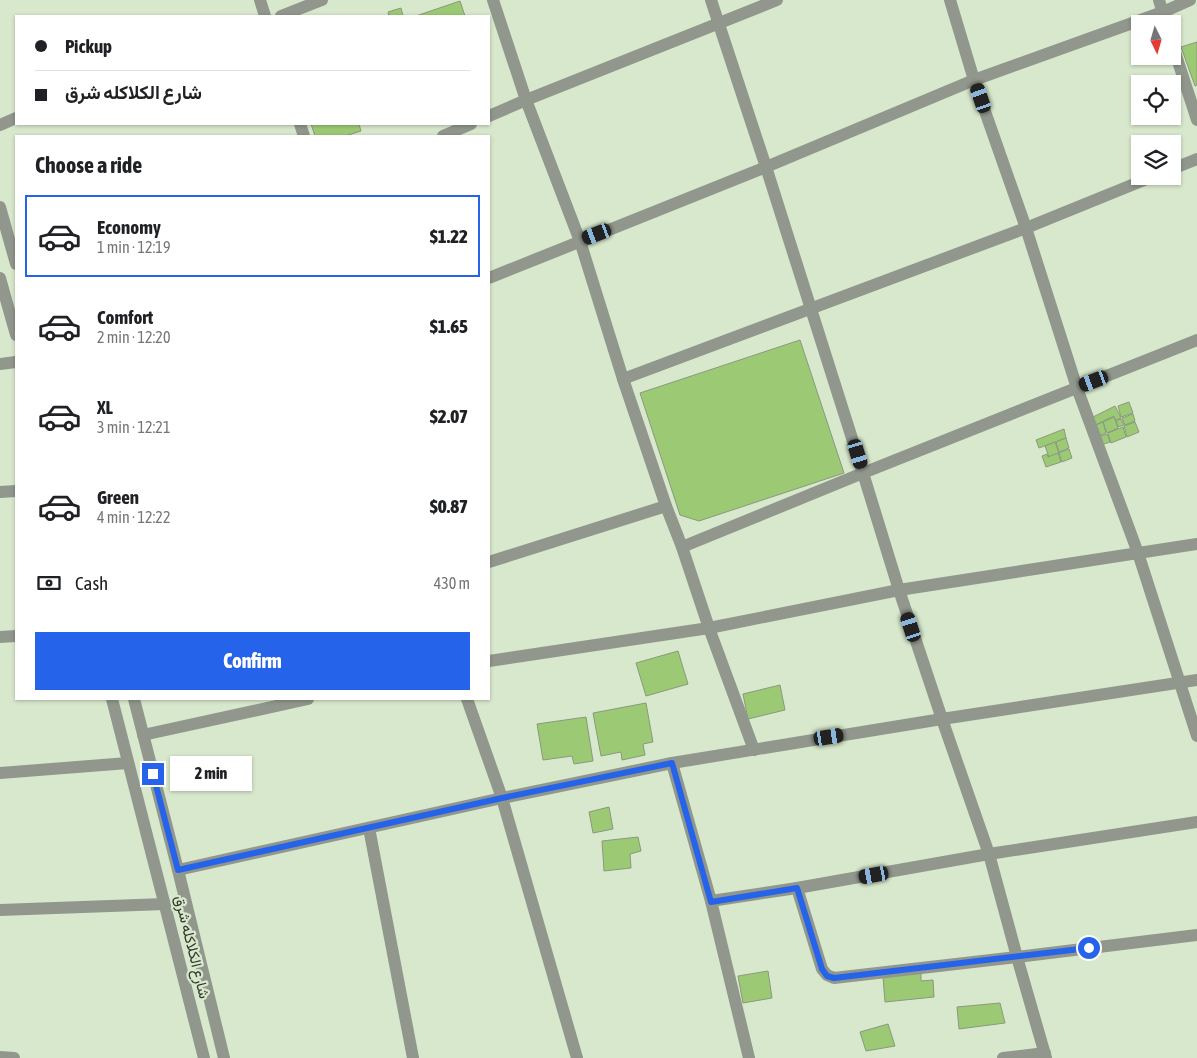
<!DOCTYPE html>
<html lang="en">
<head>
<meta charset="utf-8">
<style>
  :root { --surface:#fff; --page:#f6f6f6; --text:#202124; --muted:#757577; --line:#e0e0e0; --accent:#2563eb }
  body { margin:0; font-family:"Asap Condensed",Vazirmatn,sans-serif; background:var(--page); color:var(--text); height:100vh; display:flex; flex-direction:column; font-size:19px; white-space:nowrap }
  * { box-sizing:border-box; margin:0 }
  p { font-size:16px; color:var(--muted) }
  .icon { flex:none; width:28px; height:28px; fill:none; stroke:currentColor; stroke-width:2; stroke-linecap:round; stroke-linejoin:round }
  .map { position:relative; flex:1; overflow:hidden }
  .side { position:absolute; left:15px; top:135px; width:475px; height:565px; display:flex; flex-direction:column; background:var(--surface); border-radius:0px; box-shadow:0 1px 4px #0004 }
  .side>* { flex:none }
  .top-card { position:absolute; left:15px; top:15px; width:475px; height:110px; border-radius:0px; box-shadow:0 1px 4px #0004; display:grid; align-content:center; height:110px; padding:0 20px; background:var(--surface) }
  .needle { width:32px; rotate:175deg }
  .buttons { position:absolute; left:1131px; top:15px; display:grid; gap:10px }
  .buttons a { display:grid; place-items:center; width:50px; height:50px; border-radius:0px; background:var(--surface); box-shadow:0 1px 4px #0004; font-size:25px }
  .end { position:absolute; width:22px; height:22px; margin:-11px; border:6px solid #2563eb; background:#fff; box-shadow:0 0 0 2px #fff }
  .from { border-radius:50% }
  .bubble { position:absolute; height:35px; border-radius:0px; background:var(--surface); box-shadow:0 1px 4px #0004; font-size:16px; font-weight:800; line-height:35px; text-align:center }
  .car { position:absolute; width:15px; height:30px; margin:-15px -8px; border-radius:6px; box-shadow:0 0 4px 1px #0007; background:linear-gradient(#222 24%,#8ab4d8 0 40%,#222 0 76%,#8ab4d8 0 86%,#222 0) }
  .top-card b { display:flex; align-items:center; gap:18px; height:48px; font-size:19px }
  .top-card b+b { border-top:1px solid var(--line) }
  .top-card i { width:12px; height:12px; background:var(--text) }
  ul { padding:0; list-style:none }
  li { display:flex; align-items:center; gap:15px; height:82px; margin:0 10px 8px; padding:0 10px; border:2px solid transparent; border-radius:0px }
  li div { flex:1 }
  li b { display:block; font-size:19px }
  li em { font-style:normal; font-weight:800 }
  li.current { border-color:var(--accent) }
  li>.icon { width:45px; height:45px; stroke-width:1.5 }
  h2 { padding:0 20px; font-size:22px; line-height:60px }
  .pay { display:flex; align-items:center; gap:12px; height:55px; padding:0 20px; font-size:19px }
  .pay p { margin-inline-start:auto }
  .button { display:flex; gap:10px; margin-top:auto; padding:10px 20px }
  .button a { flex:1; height:58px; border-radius:0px; background:var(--accent); color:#fff; font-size:20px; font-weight:800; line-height:58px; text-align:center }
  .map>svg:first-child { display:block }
  .building { fill:#9cca74; stroke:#8a987f }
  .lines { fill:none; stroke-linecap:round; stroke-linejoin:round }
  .minor { stroke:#91978c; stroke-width:12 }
  .route { stroke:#2563eb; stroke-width:6 }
  .labels { text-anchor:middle; stroke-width:4.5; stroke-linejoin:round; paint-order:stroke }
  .street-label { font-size:15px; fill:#30362b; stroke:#d8e8cc }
</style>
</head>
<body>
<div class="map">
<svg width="1197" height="1058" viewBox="0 0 1197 1058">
  <rect width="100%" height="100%" fill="#d8e8cc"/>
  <g class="building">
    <path d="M 460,1 L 465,16 L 416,16 Z"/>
    <path d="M 401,8 L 403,16 L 389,16 L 388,12 Z"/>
    <path d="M 1197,42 L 1197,85 L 1195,86 L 1181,47 Z"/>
    <path d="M 311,124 L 359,124 L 361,131 L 345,136 L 315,136 Z"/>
    <path d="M 800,340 L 844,473 L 699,521 L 680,515 L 640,393 Z"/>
    <path d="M 1129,402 L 1133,413 L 1121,417 L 1118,406 Z"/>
    <path d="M 1115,406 L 1121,418 L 1115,420 L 1114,416 L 1093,426 L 1091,418 Z"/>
    <path d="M 1133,414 L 1135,421 L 1125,425 L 1122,418 Z"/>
    <path d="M 1114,417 L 1118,428 L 1107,433 L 1103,422 Z"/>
    <path d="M 1121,419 L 1124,425 L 1118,427 L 1116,421 Z"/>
    <path d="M 1103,422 L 1106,433 L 1098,436 L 1094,426 Z"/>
    <path d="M 1135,422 L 1139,432 L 1127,437 L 1124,426 Z"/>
    <path d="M 1123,427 L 1126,437 L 1111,443 L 1108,433 Z"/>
    <path d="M 1064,429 L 1066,438 L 1039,448 L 1036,440 Z"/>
    <path d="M 1107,434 L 1110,442 L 1101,445 L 1098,437 Z"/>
    <path d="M 1066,438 L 1069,448 L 1059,452 L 1056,442 Z"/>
    <path d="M 1055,442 L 1059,453 L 1049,457 L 1045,446 Z"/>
    <path d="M 1069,449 L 1072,458 L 1062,462 L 1059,453 Z"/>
    <path d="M 1058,453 L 1061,462 L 1046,467 L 1042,456 L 1047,454 L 1048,457 Z"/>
    <path d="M 678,651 L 688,684 L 646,696 L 636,663 Z"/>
    <path d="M 780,685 L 785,710 L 748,719 L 743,694 Z"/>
    <path d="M 646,703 L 653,742 L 643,744 L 645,755 L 622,760 L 621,752 L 601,756 L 593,713 Z"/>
    <path d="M 586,717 L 593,761 L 574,764 L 572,756 L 543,760 L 537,724 Z"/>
    <path d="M 609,807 L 613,829 L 593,833 L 589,812 Z"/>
    <path d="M 638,837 L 641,851 L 630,854 L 631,868 L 604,871 L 602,841 Z"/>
    <path d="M 768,971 L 772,998 L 743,1003 L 738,976 Z"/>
    <path d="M 921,972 L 921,981 L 933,980 L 934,997 L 885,1002 L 883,977 Z"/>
    <path d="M 1000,1003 L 1005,1023 L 959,1029 L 957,1007 Z"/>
    <path d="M 888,1024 L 895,1046 L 866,1051 L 860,1032 Z"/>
  </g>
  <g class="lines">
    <g class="minor">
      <path d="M 260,0 L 265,16"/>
      <path d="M 493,0 L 526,100 L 580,241 L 623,379 L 666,506 L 682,547 L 709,628 L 754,750"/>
      <path d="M 711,0 L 766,167 L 863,473 L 899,590 L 942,719 L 989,854 L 1017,957 L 1046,1058"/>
      <path d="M 950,0 L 974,80 L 1026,228 L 1077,388 L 1138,553 L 1197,736"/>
      <path d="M 1159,0 L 1166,24"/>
      <path d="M 281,16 L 322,0"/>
      <path d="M 1172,43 L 1197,120"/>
      <path d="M 489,116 L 526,100 L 777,0"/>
      <path d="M 300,124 L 304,136"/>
      <path d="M 0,125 L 16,118"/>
      <path d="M 443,136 L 471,124"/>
      <path d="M 1172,169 L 1197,159"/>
      <path d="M 0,207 L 16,264"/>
      <path d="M 0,278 L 16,335"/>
      <path d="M 489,278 L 766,167 L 974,80 L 1163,12 L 1190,0"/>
      <path d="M 0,364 L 16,362"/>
      <path d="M 623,379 L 1026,228 L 1154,176"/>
      <path d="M 0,492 L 16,491"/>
      <path d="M 682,547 L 863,473 L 1197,340"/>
      <path d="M 489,562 L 666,506"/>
      <path d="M 0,637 L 16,636"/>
      <path d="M 489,661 L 709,628 L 899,590 L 1197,544"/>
      <path d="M 112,699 L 204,1058"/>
      <path d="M 134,699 L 178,870 L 224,1058"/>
      <path d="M 467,699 L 502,798 L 577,1058"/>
      <path d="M 143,735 L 308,699"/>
      <path d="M 672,763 L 711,901 L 749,1058"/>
      <path d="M 0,773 L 128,763"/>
      <path d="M 369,828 L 413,1058"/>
      <path d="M 178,870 L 502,798 L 672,763 L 942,719 L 1197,680"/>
      <path d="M 797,888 L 822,969 L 827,975 L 834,978 L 1017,957 L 1197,935"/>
      <path d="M 711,901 L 797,888 L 989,854 L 1197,822"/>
      <path d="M 0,910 L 165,904"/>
      <path d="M 0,1057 L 14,1058"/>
      <path d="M 1003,1058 L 1045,1053"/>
    </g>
  </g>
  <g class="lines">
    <path class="route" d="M 153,774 L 178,870 L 502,798 L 672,763 L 711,902 L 797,888 L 822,969 L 827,976 L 834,978 L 1089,948"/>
  </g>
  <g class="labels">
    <g class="street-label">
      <text transform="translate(192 947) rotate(76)" y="5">شارع الكلاكله شرق</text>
    </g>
  </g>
</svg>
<div class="buttons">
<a><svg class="needle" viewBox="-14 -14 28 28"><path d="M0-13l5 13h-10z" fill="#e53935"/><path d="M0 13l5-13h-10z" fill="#757577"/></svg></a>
<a><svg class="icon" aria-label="locate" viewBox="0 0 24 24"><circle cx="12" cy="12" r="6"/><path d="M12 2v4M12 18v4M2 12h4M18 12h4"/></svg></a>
<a><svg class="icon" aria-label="layers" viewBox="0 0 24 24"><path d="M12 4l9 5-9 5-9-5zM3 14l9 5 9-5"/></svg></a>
</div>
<i class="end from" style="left:1089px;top:948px"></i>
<i class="end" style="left:153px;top:774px"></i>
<div class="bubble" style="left:170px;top:756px;width:82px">2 min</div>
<i class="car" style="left:981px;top:98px;rotate:341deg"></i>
<i class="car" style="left:597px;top:234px;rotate:249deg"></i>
<i class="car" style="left:1094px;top:381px;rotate:249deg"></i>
<i class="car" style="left:858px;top:454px;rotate:163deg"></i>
<i class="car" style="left:911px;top:627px;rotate:342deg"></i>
<i class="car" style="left:829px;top:737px;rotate:81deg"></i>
<i class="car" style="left:874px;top:875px;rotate:260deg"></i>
<div class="top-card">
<b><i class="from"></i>Pickup</b>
<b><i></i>شارع الكلاكله شرق</b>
</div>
<section class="side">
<h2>Choose a ride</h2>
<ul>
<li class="current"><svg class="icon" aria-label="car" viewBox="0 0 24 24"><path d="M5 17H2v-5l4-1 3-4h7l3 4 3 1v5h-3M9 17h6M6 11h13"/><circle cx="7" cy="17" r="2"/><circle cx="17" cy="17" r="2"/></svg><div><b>Economy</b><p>1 min · 12:19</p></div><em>$1.22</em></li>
<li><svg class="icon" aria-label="car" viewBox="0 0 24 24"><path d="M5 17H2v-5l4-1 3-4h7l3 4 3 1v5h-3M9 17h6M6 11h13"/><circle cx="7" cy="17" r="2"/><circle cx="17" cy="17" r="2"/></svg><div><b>Comfort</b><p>2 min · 12:20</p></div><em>$1.65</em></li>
<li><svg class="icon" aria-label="car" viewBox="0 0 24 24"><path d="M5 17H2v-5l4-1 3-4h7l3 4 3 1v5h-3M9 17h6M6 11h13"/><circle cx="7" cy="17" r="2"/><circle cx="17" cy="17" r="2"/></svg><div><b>XL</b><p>3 min · 12:21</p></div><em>$2.07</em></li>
<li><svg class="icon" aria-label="car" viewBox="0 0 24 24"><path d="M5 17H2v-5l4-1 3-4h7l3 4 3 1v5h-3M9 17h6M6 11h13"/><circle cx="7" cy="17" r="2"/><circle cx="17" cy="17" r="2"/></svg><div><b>Green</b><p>4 min · 12:22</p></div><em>$0.87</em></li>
</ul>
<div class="pay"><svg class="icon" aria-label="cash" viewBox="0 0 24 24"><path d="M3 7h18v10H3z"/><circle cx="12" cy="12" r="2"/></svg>Cash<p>430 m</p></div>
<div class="button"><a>Confirm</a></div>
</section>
</div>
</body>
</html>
